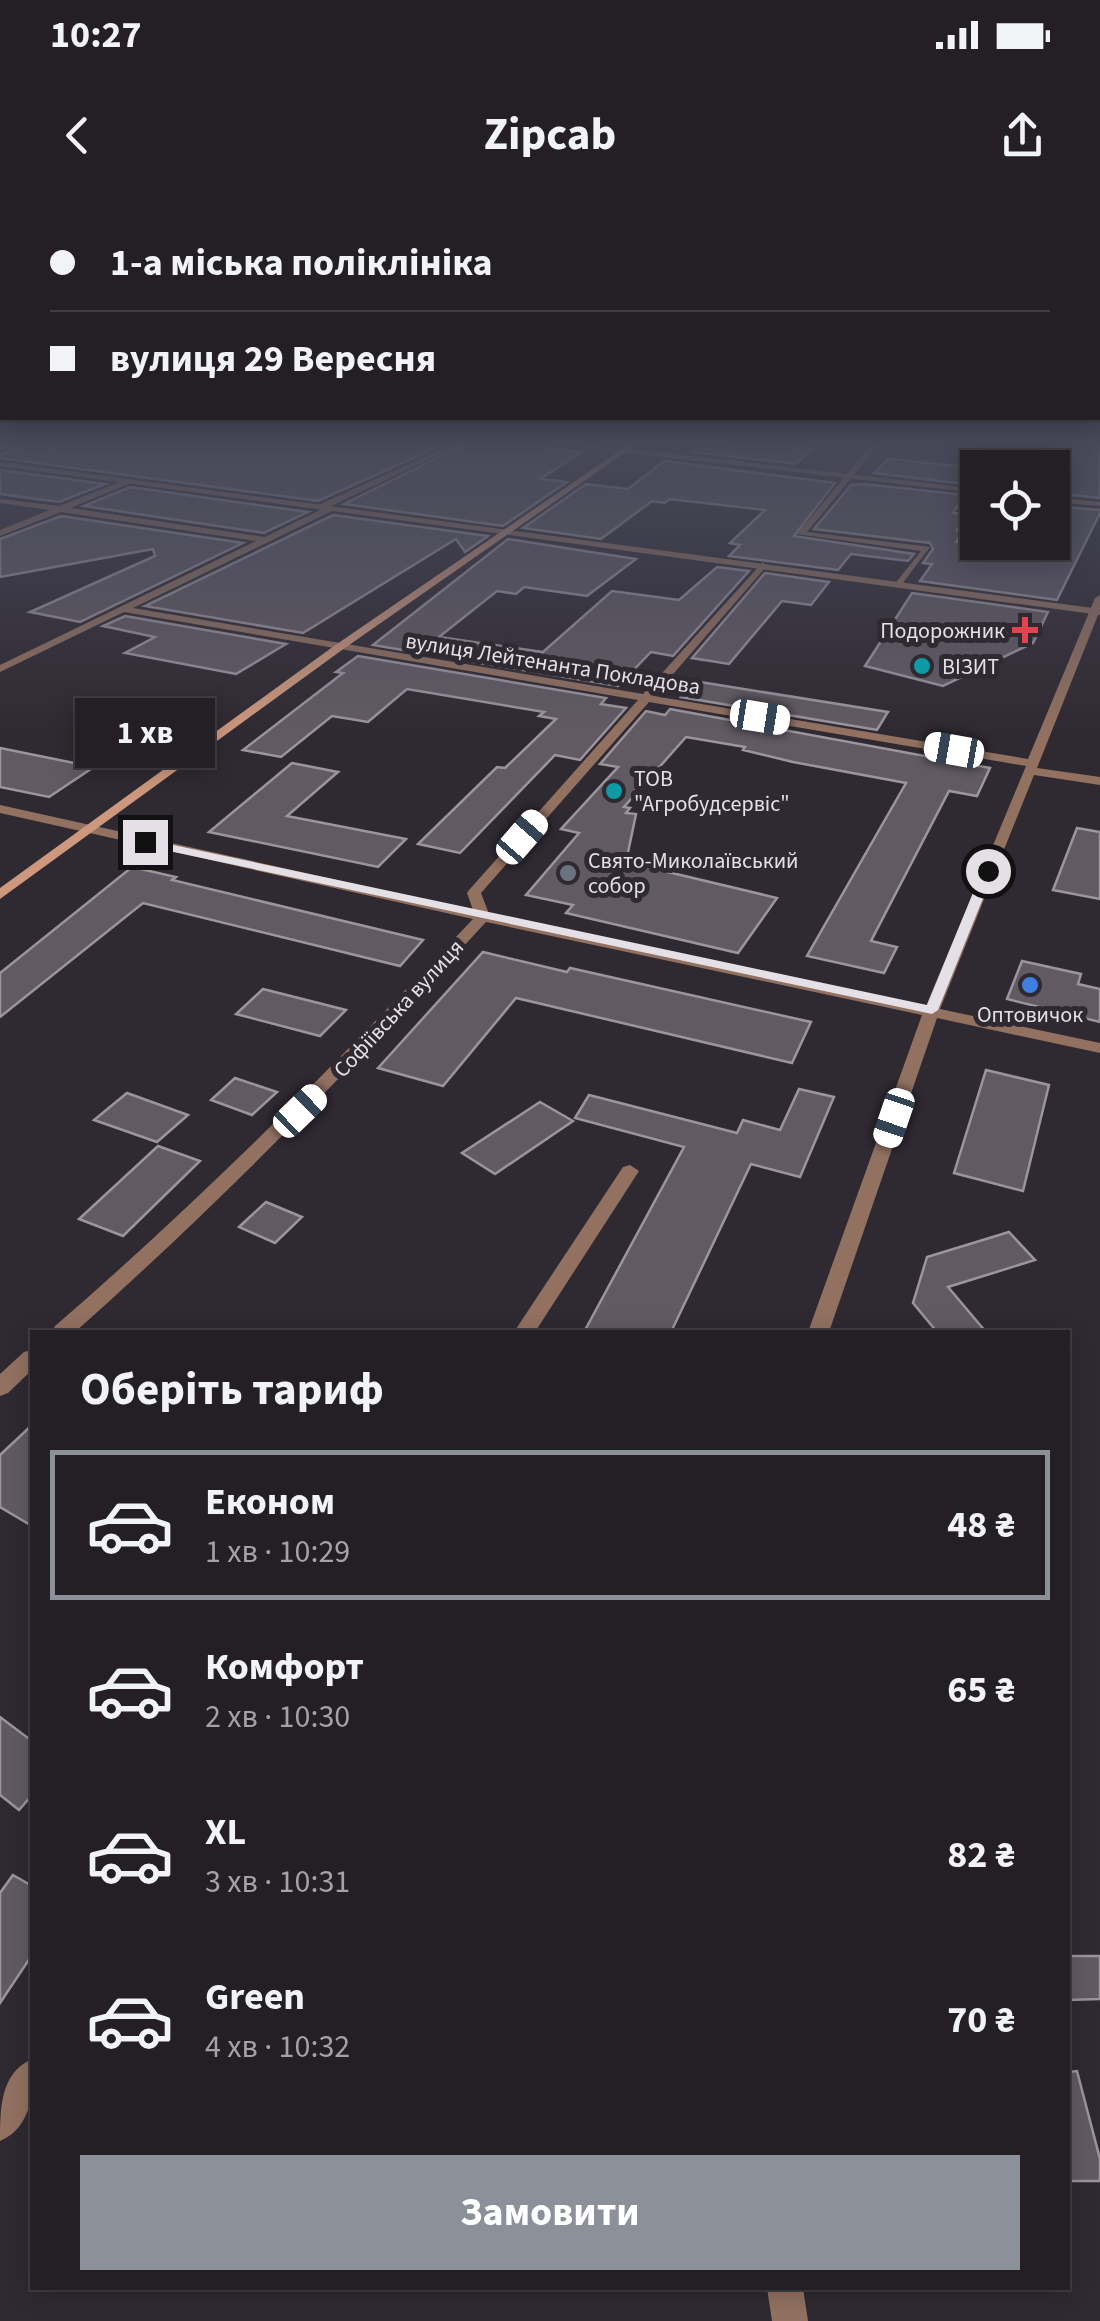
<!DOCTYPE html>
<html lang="uk">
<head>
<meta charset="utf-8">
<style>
  :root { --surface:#231f25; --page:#2b272d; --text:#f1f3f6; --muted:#a3a2a7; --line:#403d42; --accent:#8c9099 }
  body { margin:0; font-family:"Source Sans 3",sans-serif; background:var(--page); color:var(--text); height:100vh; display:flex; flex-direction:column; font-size:38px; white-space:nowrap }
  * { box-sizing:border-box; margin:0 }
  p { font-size:32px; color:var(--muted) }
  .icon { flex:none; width:55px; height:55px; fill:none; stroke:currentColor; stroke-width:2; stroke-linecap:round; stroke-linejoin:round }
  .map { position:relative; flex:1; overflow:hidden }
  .sheet { position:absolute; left:30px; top:1130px; width:1040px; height:960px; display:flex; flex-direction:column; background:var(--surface); border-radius:0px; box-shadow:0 5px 25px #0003,0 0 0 2px var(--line) }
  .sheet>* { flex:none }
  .top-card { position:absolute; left:0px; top:0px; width:1100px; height:220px; box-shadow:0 5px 25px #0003,0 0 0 2px var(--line); display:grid; align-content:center; height:220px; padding:0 50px; background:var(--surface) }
  .controls { position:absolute; left:960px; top:250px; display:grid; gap:20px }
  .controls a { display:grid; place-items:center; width:110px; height:110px; border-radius:0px; background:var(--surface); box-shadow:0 5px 25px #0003,0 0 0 2px var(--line); font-size:50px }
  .end { position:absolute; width:45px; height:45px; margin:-22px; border:12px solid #e4e0e5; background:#111; box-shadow:0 0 0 5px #111 }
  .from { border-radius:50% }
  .bubble { position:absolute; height:70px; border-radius:0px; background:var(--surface); box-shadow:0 5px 25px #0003,0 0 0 2px var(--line); font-size:32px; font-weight:700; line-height:70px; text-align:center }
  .car { position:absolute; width:30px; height:60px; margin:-30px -15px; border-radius:12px; box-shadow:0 0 8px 2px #0007; background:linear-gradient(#fff 24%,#345 0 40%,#fff 0 76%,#345 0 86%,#fff 0) }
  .top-card b { display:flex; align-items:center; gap:35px; height:95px; font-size:38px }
  .top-card b+b { border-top:2px solid var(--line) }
  .top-card i { width:25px; height:25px; background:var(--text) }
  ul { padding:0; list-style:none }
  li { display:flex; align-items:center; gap:30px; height:150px; margin:0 20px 15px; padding:0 30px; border:5px solid transparent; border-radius:0px }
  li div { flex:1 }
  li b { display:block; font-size:38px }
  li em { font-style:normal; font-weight:700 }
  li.current { border-color:var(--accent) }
  li>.icon { width:90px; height:90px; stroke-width:1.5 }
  h2 { padding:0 50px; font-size:45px; line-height:120px }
  .action { display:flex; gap:20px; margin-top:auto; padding:20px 50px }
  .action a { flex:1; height:115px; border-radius:0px; background:var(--accent); color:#fff; font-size:40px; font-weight:700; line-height:115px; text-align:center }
  .status { display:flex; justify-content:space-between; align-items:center; height:70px; padding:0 50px; background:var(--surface); direction:ltr }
  .status svg { height:28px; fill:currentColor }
  header { display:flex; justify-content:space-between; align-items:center; height:130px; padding:0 50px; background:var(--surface); font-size:45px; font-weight:700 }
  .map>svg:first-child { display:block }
  .building { fill:#615a63; stroke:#9c959f; stroke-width:2.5 }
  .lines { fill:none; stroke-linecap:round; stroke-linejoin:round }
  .minor { fill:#927161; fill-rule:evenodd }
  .tertiary { fill:#927161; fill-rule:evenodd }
  .secondary { fill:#cd987e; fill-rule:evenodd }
  .route { fill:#e4e0e5 }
  .health-dot { fill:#e0444e; stroke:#2f2931; stroke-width:4 }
  .culture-dot { fill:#0f9aa8; stroke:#2f2931; stroke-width:4 }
  .worship-dot { fill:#6b7280; stroke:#2f2931; stroke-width:4 }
  .shop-dot { fill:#3f7fe0; stroke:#2f2931; stroke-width:4 }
  .labels { text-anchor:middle; stroke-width:10; stroke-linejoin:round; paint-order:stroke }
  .far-poi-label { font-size:22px; fill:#e4e0e5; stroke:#2f2931; text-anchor:start }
  .far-street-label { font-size:22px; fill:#e4e0e5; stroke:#2f2931 }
</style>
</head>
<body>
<div class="status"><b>10:27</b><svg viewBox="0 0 49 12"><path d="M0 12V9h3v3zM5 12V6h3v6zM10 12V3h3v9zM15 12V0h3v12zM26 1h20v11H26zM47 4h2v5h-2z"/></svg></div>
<header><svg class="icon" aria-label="back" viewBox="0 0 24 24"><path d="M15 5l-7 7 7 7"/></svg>Zipcab<svg class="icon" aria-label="share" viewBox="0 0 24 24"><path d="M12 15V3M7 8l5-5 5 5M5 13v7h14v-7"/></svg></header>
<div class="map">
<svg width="1100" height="2121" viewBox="0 0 1100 2121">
  <rect width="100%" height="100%" fill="#2f2931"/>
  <g class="building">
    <path d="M 147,238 L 237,243 L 248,239 L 290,244 L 308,238 L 458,238 L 318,301 L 0,258 L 0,254 L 30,245 L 55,248 L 69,243 L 111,247 Z"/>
    <path d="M 478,238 L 500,238 L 504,242 L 582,252 L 540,279 L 567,282 L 503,326 L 344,304 Z"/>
    <path d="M 1052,239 L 1100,245 L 1100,298 L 1052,293 Z"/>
    <path d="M 738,242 L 812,249 L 796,264 L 691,252 L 697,248 L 726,252 Z"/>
    <path d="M 888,259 L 978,268 L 978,278 L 973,285 L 874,273 Z"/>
    <path d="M 664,261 L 835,283 L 794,336 L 914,354 L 908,361 L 851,354 L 838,370 L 729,356 L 740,345 L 730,343 L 765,310 L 669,299 L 665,303 L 652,301 L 601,339 L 523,328 L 586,284 L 628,289 Z"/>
    <path d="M 0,270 L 105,284 L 59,302 L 0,294 Z"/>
    <path d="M 864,284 L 965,295 L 953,313 L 968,314 L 957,330 L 964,331 L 956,342 L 1052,342 L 1052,306 L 1100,310 L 1100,313 L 1057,400 L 920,381 L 932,364 L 923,363 L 933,349 L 930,343 L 814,329 L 851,285 Z"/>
    <path d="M 130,287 L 308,312 L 264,333 L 84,306 Z"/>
    <path d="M 333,315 L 488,336 L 465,352 L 456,339 L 303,433 L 145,406 Z"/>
    <path d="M 61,316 L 243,343 L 80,422 L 30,412 L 155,356 L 153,349 L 0,377 L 0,339 Z"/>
    <path d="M 508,339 L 636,359 L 587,396 L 524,387 L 516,394 L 497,391 L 439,437 L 543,452 L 612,391 L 679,400 L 717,367 L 749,371 L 673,456 L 651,452 L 618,486 L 373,445 Z"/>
    <path d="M 765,373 L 829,382 L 811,405 L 782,401 L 729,464 L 692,458 Z"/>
    <path d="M 912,393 L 1048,412 L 1033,443 L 943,486 L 865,466 Z"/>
    <path d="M 125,416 L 286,444 L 236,474 L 125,453 L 155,437 L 103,426 Z"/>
    <path d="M 358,456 L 606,498 L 601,504 L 626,508 L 580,560 L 555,555 L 460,653 L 418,644 L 497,567 L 505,568 L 556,519 L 539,516 L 544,512 L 407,489 L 368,522 L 332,516 L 281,557 L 243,550 L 343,473 L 336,472 Z"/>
    <path d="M 694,481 L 888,512 L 877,530 L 681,497 Z"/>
    <path d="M 670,509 L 990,568 L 977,596 L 949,591 L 871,741 L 897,747 L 884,773 L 807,756 L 906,583 L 793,562 L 743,550 L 745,547 L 686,537 L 624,607 L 630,608 L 626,613 L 636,614 L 626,662 L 777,698 L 738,753 L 566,713 L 573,705 L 526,695 L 579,633 L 561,629 L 618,567 L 600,564 L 646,511 L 665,515 Z"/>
    <path d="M 0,548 L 94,567 L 49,597 L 0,587 Z"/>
    <path d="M 292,563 L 338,572 L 287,616 L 406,639 L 378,667 L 209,632 Z"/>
    <path d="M 1077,628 L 1100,632 L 1100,699 L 1053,690 Z"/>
    <path d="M 132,667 L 176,677 L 172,680 L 423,740 L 400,766 L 143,703 L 0,817 L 0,773 Z"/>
    <path d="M 483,752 L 567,772 L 570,768 L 811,822 L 792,863 L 516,798 L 443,886 L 378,868 Z"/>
    <path d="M 1022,761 L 1081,774 L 1078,784 L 1100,789 L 1100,822 L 1007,799 Z"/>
    <path d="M 263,789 L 346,810 L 320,836 L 236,814 Z"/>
    <path d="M 986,870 L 1049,885 L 1023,991 L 954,973 Z"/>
    <path d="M 235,878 L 277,892 L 252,915 L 211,900 Z"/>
    <path d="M 799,889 L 834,897 L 800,977 L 751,964 L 671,1132 L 584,1132 L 684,947 L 575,918 L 589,895 L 737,933 L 743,920 L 780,930 Z"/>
    <path d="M 127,893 L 188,915 L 157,942 L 94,920 Z"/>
    <path d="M 540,902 L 573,921 L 495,974 L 462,953 Z"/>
    <path d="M 158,946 L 200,961 L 123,1036 L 79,1019 Z"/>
    <path d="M 266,1002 L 302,1017 L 275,1043 L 239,1027 Z"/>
    <path d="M 1009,1032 L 1035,1060 L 948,1087 L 986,1132 L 937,1132 L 913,1103 L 927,1057 Z"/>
    <path d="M 32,1225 L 32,1326 L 0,1307 L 0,1255 Z"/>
    <path d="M 0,1517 L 32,1541 L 32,1595 L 19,1610 L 0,1595 Z"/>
    <path d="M 13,1675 L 32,1686 L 32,1755 L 0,1803 L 0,1693 Z"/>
    <path d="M 1068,1756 L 1100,1756 L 1100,1799 L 1068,1800 Z"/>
    <path d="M 1077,1871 L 1100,1959 L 1100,1981 L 1068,1981 L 1068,1872 Z"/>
  </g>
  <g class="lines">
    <g class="minor">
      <path d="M 466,238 L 475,238 L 331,306 L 334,310 L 133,408 L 643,494 L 763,362 L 766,367 L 654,496 L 1028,559 L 1095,398 L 1100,395 L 1100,410 L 1037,568 L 1100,577 L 1100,585 L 1034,575 L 940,809 L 1100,843 L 1100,853 L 937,818 L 829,1132 L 808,1132 L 922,815 L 486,722 C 355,865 220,1003 75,1132 L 52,1132 L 55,1126 C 202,999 339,861 473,719 L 0,613 L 0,605 L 473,710 L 467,693 L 469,690 L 638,500 L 124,412 L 0,472 L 0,465 L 256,341 L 61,312 L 0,336 L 0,330 L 50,310 L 0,303 L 0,299 L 59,306 L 128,279 L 131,283 L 70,308 L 265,337 L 322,309 L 318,305 ZM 649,502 L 1026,566 L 926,806 L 489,714 L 481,693 Z"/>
      <path d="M 504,238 L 627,250 L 623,252 Z"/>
      <path d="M 877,238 L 884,238 L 807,332 L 930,347 L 899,388 L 894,385 L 921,351 L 797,334 Z"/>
      <path d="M 630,965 L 639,971 L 535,1132 L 514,1132 L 623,967 Z"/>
      <path d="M 32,1150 L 32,1170 L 8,1193 L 0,1196 L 0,1174 L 24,1152 Z"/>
      <path d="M 32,1859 C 34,1889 33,1927 0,1941 C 0,1909 0,1873 32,1859 Z"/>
      <path d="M 767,2088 L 803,2088 L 808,2121 L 772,2121 Z"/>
    </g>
    <g class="tertiary">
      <path d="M 28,238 L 38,238 L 0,251 L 0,247 Z"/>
      <path d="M 623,248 L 978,289 L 978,293 L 620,252 Z"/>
      <path d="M 0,262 L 1100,409 L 1100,415 L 0,266 Z"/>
      <path d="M 1052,297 L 1100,302 L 1100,306 L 1052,302 Z"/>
    </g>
    <path class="secondary" d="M 638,238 L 646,238 L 342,450 L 0,699 L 0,688 L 334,446 Z"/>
  </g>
  <linearGradient id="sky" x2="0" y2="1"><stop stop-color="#1a171b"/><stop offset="0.45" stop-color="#47495a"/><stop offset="1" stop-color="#47495a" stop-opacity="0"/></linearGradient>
  <rect width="1100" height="534" fill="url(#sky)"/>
  <path class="route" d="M 145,639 L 927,805 L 982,671 L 988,668 L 994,671 L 938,810 L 932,814 L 141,645 Z"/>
  <path class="health-dot" d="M1020 415h10v10h10v10h-10v10h-10v-10h-10v-10h10z"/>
  <g class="culture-dot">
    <circle cx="922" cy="466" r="10"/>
    <circle cx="614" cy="591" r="10"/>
  </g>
  <circle class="worship-dot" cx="568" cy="673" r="10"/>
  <circle class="shop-dot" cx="1030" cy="785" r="10"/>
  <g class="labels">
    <g class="far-poi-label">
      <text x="1005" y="438" text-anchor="end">Подорожник</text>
      <text x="942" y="474">ВІЗИТ</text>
      <text x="634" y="586">ТОВ<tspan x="634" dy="25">"Агробудсервіс"</tspan></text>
      <text x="588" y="668">Свято-Миколаївський<tspan x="588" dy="25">собор</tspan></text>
      <text x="1030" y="822" text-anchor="middle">Оптовичок</text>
    </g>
    <g class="far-street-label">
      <text transform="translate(553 463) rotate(9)" y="8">вулиця Лейтенанта Покладова</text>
      <text transform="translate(398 808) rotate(-47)" y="8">Софіївська вулиця</text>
    </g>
  </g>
</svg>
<div class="controls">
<a><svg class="icon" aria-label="locate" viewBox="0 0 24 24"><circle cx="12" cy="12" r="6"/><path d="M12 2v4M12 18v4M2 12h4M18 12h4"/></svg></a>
</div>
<i class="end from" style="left:988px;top:671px"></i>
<i class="end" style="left:145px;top:642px"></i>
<div class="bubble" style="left:75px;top:498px;width:140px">1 хв</div>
<i class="car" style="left:760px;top:517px;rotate:99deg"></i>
<i class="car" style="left:954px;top:550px;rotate:280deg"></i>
<i class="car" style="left:522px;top:637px;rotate:41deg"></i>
<i class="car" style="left:300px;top:911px;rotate:46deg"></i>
<i class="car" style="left:894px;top:918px;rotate:199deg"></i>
<div class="top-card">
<b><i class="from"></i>1-а міська поліклініка</b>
<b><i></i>вулиця 29 Вересня</b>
</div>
<section class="sheet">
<h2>Оберіть тариф</h2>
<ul>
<li class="current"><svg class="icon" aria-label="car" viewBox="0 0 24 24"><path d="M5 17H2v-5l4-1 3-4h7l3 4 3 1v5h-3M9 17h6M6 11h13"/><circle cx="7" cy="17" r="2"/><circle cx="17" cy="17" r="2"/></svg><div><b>Економ</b><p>1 хв · 10:29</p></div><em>48 ₴</em></li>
<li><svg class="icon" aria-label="car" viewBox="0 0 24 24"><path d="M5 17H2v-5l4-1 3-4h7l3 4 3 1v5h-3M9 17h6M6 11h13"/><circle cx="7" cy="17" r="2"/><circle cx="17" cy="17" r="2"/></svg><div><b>Комфорт</b><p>2 хв · 10:30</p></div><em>65 ₴</em></li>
<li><svg class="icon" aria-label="car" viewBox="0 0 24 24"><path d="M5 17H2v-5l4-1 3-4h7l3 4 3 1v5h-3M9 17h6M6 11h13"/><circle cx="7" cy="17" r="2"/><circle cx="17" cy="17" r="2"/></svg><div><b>XL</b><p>3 хв · 10:31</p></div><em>82 ₴</em></li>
<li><svg class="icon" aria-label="car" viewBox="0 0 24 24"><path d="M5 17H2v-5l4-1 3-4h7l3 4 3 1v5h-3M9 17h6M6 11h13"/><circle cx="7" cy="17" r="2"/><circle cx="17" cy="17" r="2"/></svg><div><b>Green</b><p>4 хв · 10:32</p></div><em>70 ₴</em></li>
</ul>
<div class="action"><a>Замовити</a></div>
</section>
</div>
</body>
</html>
